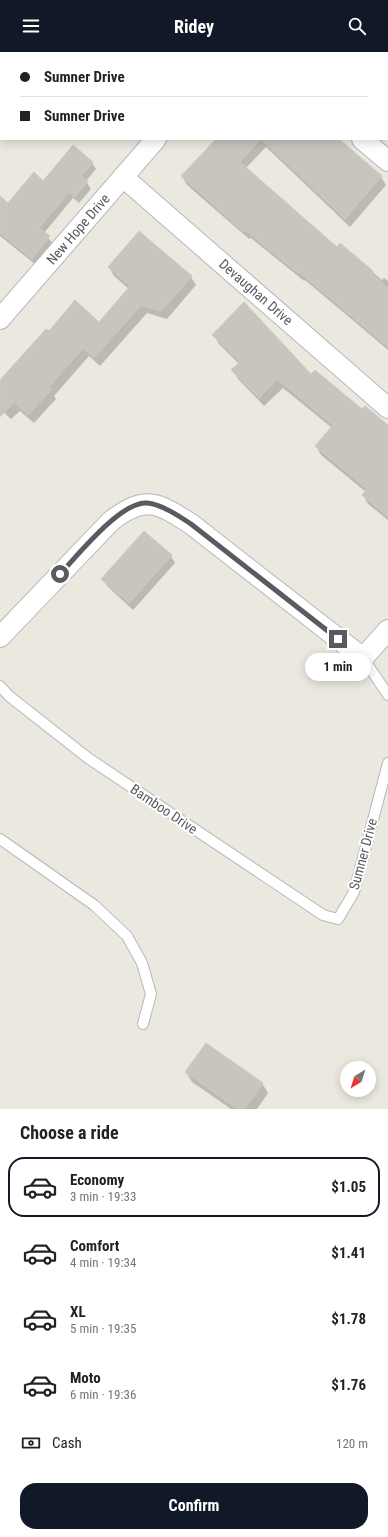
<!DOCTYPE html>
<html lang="en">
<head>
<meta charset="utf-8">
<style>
  :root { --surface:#fff; --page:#f6f6f6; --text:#222; --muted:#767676; --line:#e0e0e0; --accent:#111827 }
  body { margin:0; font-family:"Roboto Condensed",sans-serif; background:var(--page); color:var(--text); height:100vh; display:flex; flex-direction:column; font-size:15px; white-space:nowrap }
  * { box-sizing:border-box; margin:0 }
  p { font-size:13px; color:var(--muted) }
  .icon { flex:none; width:22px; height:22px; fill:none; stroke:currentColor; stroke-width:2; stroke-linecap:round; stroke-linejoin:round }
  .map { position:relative; height:1057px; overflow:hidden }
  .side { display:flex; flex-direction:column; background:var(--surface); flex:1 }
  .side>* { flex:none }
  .banner { position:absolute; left:0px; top:0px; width:388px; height:88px; box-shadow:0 2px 10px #0003; display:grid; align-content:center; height:88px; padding:0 20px; background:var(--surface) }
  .needle { width:26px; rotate:218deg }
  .buttons { position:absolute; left:340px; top:1009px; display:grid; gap:8px }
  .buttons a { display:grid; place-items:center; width:36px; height:36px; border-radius:50%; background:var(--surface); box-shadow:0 2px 10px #0003; font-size:20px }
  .end { position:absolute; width:18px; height:18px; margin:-9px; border:5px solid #585c60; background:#fff; box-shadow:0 0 0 2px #fff }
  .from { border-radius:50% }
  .bubble { position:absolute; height:28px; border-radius:14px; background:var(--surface); box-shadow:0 2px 10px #0003; font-size:13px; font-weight:700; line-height:28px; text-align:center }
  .banner b { display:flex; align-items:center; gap:14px; height:38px; font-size:15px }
  .banner b+b { border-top:1px solid var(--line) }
  .banner i { width:10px; height:10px; background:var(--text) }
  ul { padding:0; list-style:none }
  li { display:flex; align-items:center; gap:12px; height:60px; margin:0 8px 6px; padding:0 12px; border:2px solid transparent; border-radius:16px }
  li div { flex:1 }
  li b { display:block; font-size:15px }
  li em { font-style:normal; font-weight:700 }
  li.current { border-color:var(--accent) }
  li>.icon { width:36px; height:36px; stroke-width:1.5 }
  h2 { padding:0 20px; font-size:18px; line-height:48px }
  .pay { display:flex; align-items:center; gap:10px; height:44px; padding:0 20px; font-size:15px }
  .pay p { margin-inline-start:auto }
  .button { display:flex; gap:8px; margin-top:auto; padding:8px 20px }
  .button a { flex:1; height:46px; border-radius:16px; background:var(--accent); color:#fff; font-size:16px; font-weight:700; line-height:46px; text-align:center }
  header { display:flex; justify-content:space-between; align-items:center; height:52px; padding:0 20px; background:var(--accent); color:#fff; font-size:18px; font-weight:700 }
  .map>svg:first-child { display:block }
  .shadow { fill:#0003 }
  .building { fill:#c8c5bf; stroke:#cfcabe }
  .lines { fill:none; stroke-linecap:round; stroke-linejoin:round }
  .service-casing { stroke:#b5b7bc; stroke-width:12 }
  .minor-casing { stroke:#b5b7bc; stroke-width:22 }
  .service { stroke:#fff; stroke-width:10 }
  .minor { stroke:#fff; stroke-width:20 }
  .route { stroke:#585c60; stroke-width:5 }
  .labels { text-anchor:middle; stroke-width:4; stroke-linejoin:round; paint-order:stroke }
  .street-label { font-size:14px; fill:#585c60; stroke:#fff }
</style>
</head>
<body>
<header><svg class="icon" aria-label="menu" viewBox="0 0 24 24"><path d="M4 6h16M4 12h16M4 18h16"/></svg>Ridey<svg class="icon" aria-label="search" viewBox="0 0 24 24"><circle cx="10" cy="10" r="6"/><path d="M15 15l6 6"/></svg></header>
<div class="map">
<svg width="388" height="1057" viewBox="0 0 388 1057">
  <rect width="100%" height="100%" fill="#ebe8df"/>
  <g class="shadow">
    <path d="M 17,0 L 96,0 L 95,1 Z"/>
    <path d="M 146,0 L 172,0 L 173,1 L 145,1 Z"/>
    <path d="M 329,0 L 388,0 L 388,54 L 387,1 Z"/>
    <path d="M 0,22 L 1,23 L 0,79 Z"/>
    <path d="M 217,87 L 328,87 L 381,125 L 386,133 L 350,175 L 266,95 L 246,116 L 337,196 L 340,193 L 382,228 L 384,226 L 388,229 L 388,298 L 305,228 L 304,229 L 251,186 L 249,187 L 187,133 L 182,124 Z"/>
    <path d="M 92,111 L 96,117 L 86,129 L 91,137 L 79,151 L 73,146 L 44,181 L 53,192 L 36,213 L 0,184 L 0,158 L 44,130 Z"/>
    <path d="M 109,215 L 191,225 L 196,233 L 167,267 L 147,261 L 100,314 L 89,304 L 54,344 L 56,347 L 34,371 L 20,359 L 11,367 L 0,357 L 0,330 L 49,280 L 99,271 L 129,237 L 114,224 Z"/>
    <path d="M 214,283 L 311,324 L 388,375 L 388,468 L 368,452 L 363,443 L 366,440 L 321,403 L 316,394 L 332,376 L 283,336 L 264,354 L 238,327 L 233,318 L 239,312 L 219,292 Z"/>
    <path d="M 144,480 L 171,504 L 175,511 L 133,558 L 107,534 L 103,527 Z"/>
    <path d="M 186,1020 L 262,1031 L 268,1041 L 257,1057 L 231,1057 L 192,1030 Z"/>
  </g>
  <g class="building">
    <path d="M 216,87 L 260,87 L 240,110 L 337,195 L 340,191 L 373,219 L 371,221 L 388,236 L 388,295 L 299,220 L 298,221 L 245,178 L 244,180 L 181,124 Z"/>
    <path d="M 261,87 L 339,87 L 382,124 L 345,167 Z"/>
    <path d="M 73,93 L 93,110 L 81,124 L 88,129 L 75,145 L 69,140 L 39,176 L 50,184 L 32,207 L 0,181 L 0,144 L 8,151 L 34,120 L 43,129 Z"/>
    <path d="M 139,179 L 192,224 L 161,259 L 141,253 L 94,306 L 83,296 L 49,335 L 52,337 L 28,363 L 14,350 L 0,365 L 0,328 L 46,277 L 49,279 L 75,248 L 99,270 L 130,234 L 108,215 Z"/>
    <path d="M 244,250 L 311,322 L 315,318 L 362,357 L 365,354 L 388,373 L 388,465 L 362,443 L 367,437 L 315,394 L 333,373 L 277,327 L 259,346 L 231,318 L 240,310 L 212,283 Z"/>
    <path d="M 144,479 L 172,503 L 129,551 L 101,527 Z"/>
    <path d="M 206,991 L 263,1031 L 244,1057 L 238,1057 L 185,1020 Z"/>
  </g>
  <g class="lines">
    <defs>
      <g id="service">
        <path d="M 363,606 L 388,643"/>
        <path d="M 0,634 L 9,644 L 88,706 L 323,863 L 338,867 L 354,840 L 388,711"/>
        <path d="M 0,787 L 94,853 L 127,884 L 142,911 L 151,942 L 143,972"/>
      </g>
      <g id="minor">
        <path d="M 258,0 L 259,1"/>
        <path d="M 232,1 L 232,0"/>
        <path d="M 362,87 L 388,109"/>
        <path d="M 123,125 L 388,356"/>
        <path d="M 0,267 L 156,87"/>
        <path d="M 0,585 L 111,469 C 145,443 157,450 191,472 L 363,606 L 388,578"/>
      </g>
    </defs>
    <use href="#service" class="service-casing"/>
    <use href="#minor" class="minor-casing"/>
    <use href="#service" class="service"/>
    <use href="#minor" class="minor"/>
  </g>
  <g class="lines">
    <path class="route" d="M 60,522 C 78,503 121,449 147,451 C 161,452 179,464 191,472 L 338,587"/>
  </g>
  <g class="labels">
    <g class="street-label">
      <text transform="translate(78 177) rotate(-49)" y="5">New Hope Drive</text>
      <text transform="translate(256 240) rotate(41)" y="5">Devaughan Drive</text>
      <text transform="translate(164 757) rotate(34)" y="5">Bamboo Drive</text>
      <text transform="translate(363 802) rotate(-75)" y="5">Sumner Drive</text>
    </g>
  </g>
</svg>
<div class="buttons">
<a><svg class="needle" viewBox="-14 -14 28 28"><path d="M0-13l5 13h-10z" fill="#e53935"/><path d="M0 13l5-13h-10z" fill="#767676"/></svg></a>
</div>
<i class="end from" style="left:60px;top:522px"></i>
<i class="end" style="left:338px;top:587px"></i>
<div class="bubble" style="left:305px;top:601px;width:66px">1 min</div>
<div class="banner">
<b><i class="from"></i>Sumner Drive</b>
<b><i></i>Sumner Drive</b>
</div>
</div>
<section class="side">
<h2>Choose a ride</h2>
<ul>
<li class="current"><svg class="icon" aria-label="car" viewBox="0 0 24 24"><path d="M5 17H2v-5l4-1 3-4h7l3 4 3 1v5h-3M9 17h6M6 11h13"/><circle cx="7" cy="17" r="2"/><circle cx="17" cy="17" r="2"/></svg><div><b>Economy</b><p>3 min · 19:33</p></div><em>$1.05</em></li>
<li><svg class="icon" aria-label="car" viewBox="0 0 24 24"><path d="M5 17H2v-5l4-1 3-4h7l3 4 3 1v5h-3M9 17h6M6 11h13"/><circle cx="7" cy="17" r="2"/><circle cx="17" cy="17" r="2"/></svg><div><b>Comfort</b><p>4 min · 19:34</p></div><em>$1.41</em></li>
<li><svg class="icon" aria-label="car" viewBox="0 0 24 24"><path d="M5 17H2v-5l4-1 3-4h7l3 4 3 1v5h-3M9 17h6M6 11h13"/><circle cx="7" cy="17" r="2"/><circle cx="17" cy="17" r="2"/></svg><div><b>XL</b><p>5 min · 19:35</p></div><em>$1.78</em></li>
<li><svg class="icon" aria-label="car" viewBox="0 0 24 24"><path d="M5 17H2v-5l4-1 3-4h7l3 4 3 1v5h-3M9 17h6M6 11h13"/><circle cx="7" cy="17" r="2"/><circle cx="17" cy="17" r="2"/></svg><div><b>Moto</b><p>6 min · 19:36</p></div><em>$1.76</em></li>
</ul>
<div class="pay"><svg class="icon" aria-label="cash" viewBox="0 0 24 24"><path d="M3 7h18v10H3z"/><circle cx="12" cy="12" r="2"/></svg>Cash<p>120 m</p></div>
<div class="button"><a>Confirm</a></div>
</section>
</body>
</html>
